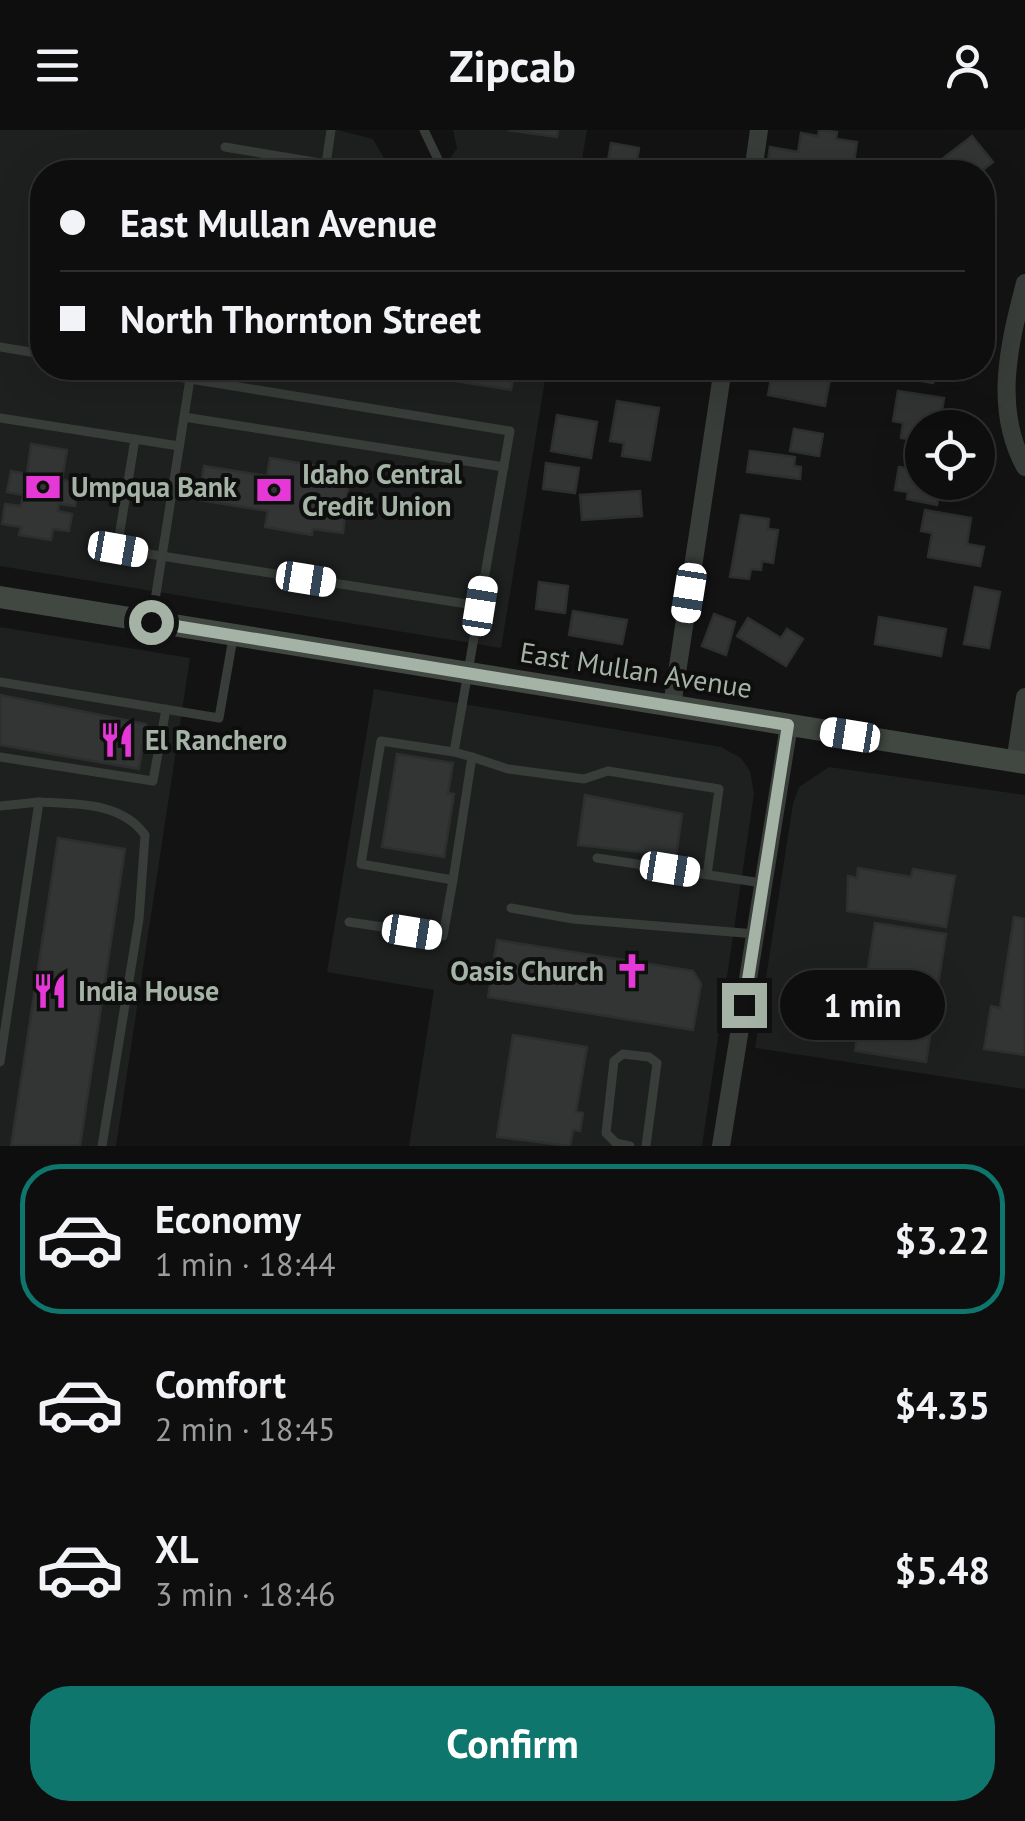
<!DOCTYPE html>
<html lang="en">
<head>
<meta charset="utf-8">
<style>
  :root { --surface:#0e0e0e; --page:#171717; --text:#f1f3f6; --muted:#9b9c9e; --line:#2e2e2e; --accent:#0f766e }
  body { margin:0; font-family:"PT Sans",sans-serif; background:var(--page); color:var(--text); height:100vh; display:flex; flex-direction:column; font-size:38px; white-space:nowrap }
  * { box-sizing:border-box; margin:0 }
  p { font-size:32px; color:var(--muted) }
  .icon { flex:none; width:55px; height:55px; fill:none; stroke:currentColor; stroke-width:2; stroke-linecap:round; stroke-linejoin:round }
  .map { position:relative; height:1016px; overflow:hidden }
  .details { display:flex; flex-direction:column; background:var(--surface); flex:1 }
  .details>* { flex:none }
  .hud { position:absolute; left:30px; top:30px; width:965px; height:220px; border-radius:40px; box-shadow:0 10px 40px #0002,0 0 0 2px var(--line); display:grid; align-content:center; height:220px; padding:0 30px; background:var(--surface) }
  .controls { position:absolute; left:905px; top:280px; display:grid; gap:20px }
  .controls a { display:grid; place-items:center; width:90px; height:90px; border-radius:50%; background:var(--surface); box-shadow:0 10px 40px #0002,0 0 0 2px var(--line); font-size:50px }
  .end { position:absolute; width:45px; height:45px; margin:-22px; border:12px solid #a4b3a6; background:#111; box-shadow:0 0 0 5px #111 }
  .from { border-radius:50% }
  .bubble { position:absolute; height:70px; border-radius:35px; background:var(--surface); box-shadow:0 10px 40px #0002,0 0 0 2px var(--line); font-size:32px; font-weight:600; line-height:70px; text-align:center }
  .car { position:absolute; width:30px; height:60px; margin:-30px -15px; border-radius:12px; box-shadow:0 0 8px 2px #0007; background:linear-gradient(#fff 24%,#345 0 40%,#fff 0 76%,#345 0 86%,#fff 0) }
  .hud b { display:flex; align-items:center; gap:35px; height:95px; font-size:38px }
  .hud b+b { border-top:2px solid var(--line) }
  .hud i { width:25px; height:25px; background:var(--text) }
  ul { padding:18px 0 0; list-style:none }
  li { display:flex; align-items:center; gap:30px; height:150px; margin:0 20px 15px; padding:0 10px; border:5px solid transparent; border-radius:40px }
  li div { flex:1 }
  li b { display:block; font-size:38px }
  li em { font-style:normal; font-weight:600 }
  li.on { border-color:var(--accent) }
  li>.icon { width:90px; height:90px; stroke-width:1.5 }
  .button { display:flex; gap:20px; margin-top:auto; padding:20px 30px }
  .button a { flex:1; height:115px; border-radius:40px; background:var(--accent); color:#fff; font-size:40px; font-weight:600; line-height:115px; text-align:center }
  header { display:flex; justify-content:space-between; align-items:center; height:130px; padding:0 30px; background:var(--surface); font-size:45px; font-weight:600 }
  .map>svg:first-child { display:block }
  .built { fill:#1e201f }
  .building { fill:#323533; stroke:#2c2f2d; stroke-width:2.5 }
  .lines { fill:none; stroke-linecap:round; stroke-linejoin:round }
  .service { stroke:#383d39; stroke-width:9 }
  .minor { stroke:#383d39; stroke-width:18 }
  .secondary { stroke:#414842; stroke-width:22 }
  .route { stroke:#a4b3a6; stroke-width:12 }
  .labels { text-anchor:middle; stroke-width:8; stroke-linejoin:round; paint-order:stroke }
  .poi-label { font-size:28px; font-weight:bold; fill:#a4b3a6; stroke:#0d0e0d; text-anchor:start }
  .street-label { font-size:28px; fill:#a4b3a6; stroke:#0d0e0d }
</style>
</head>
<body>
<header><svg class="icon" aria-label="menu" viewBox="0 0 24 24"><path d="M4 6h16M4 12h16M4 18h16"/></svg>Zipcab<svg class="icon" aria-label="person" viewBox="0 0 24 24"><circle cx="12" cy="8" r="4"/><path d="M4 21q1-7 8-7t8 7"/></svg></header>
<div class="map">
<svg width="1025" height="1016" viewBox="0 0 1025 1016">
  <rect width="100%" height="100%" fill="#121312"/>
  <g class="built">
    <path d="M 0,0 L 337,0 L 373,9 L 392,42 L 42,42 L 42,238 L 547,238 L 501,518 L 0,436 Z"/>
    <path d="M 453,0 L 587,0 L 580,42 L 442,42 L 457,18 Z"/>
    <path d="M 0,497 L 190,528 L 116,1016 L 0,1016 Z"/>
    <path d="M 374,559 L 721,617 L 741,628 L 750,641 L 754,664 L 702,1016 L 409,1016 L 434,860 L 327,842 Z"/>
    <path d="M 829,637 L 1025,665 L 1025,959 L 755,918 L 793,674 L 799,657 Z"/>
  </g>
  <g class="building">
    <path d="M 508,0 L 558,0 L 557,7 Z"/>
    <path d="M 819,0 L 837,2 L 836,9 L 857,12 L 854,32 L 845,31 L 843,42 L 805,35 L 803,42 L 766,42 L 770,17 L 798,22 L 801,3 L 818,6 Z"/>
    <path d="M 972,6 L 993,32 L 980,42 L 951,42 L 941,30 Z"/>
    <path d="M 611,13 L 639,18 L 635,42 L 606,42 Z"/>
    <path d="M 373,238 L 515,238 L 511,260 Z"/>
    <path d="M 773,238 L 830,249 L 825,276 L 768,265 Z"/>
    <path d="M 832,238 L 861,238 L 859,248 L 831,244 Z"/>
    <path d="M 902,238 L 936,238 L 933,253 L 900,247 Z"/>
    <path d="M 898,261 L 944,268 L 940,294 L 956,298 L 922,298 L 922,311 L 901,308 L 903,293 L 893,291 Z"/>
    <path d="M 617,271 L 659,278 L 650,330 L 622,326 L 624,313 L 610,311 Z"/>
    <path d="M 557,285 L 597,292 L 591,328 L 551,321 Z"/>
    <path d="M 794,299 L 823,304 L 819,326 L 790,321 Z"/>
    <path d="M 31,314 L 67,320 L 62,350 L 79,352 L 75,376 L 59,374 L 58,381 L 72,384 L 69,401 L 53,399 L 51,410 L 19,405 L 21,397 L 2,394 L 5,374 L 21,376 L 23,365 L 7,362 L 11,341 L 27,344 Z"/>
    <path d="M 750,321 L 795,327 L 794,336 L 801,337 L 800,349 L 747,342 Z"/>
    <path d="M 913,325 L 922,326 L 922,352 L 948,352 L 946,364 L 939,362 L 937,375 L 907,369 L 908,362 L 895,360 L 899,337 L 911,339 Z"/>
    <path d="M 270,328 L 339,340 L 338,348 L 349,350 L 343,403 L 313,399 L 312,405 L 265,397 L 268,381 L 199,370 L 204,336 L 267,346 Z"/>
    <path d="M 546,333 L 579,338 L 575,363 L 543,359 Z"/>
    <path d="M 640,361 L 642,386 L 582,390 L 580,365 Z"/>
    <path d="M 925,380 L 971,388 L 967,414 L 984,417 L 980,436 L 928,427 L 932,403 L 921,401 Z"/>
    <path d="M 741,385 L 769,389 L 768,399 L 778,400 L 773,433 L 762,431 L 761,440 L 751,439 L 749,449 L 730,447 Z"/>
    <path d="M 539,452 L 568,456 L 565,483 L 536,479 Z"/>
    <path d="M 975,457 L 1000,462 L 989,518 L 964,514 Z"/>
    <path d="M 573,481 L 627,490 L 622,514 L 569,505 Z"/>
    <path d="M 714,484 L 735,492 L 726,525 L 702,516 Z"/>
    <path d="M 879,487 L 946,499 L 941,526 L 875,514 Z"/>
    <path d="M 748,488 L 781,508 L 787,499 L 803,509 L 786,536 L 737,506 Z"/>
    <path d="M 0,565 L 146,594 L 139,639 L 0,615 Z"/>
    <path d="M 397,624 L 453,633 L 448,663 L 454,664 L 444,727 L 382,717 Z"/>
    <path d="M 585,665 L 682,684 L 676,726 L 578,715 Z"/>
    <path d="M 58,708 L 125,719 L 80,1016 L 11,1016 Z"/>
    <path d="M 858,738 L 911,747 L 913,739 L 955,746 L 946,797 L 847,781 L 848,746 L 857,748 Z"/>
    <path d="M 1014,787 L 1025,789 L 1025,925 L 984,919 L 991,876 L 1000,878 Z"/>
    <path d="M 875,793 L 946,804 L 926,932 L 855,921 Z"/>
    <path d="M 497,810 L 693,841 L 701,854 L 693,900 L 488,867 Z"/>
    <path d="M 513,905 L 587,917 L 576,982 L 583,983 L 580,1001 L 573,1000 L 570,1016 L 497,1007 Z"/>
  </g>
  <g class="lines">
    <g class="service">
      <path d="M 424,0 L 444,42"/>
      <path d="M 225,17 L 326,34 L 352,42"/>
      <path d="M 326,34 L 331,0"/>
      <path d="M 0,217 L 42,224"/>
      <path d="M 121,238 L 190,249"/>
      <path d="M 184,287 L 504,337"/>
      <path d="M 0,288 L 179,316"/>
      <path d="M 135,309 L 117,419 L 480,476"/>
      <path d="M 152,489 L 190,249 L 510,301 L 454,622 L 381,611 L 361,734 L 453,750 L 472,627 L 454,622"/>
      <path d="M 0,552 L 219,588 L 233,508"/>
      <path d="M 0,627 L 153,651 L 166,579"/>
      <path d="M 472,627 L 508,639 L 584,649 L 608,641 L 719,659 L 707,745"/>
      <path d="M 39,672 C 76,674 122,672 145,705 L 139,789 L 102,1016"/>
      <path d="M 0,676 L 39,672 L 0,932"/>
      <path d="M 597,728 L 762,753"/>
      <path d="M 511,778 L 573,789 L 756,804"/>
      <path d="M 349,792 L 443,806 L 453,750"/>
      <path d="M 630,1016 L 616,1013 L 606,1003 L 614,931 L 623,924 L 649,927 L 657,933 L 646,1016"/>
    </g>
    <g class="minor">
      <path d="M 753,42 L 759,0"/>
      <path d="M 1025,153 C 1009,214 993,279 1025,337"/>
      <path d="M 672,576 L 723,238"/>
      <path d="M 1015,632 L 1025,567"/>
      <path d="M 721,1016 L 789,595"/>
    </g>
    <path class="secondary" d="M 0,467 L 1025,633"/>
  </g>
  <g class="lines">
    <path class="route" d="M 151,492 L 788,595 L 744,875"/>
  </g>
  <defs>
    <symbol id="bank-bare" viewBox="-9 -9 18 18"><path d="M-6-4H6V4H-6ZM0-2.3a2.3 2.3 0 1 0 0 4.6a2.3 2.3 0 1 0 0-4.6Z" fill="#e538d7" stroke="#0d0e0d" stroke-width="2.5" paint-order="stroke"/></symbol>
    <symbol id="restaurant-bare" viewBox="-9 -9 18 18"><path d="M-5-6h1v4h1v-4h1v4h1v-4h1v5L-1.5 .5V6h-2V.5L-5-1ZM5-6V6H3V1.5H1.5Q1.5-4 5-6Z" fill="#e538d7" stroke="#0d0e0d" stroke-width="2.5" paint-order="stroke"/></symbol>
    <symbol id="church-bare" viewBox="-9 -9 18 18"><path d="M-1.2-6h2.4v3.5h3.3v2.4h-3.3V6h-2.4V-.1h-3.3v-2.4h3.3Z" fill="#e538d7" stroke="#0d0e0d" stroke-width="2.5" paint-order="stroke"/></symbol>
  </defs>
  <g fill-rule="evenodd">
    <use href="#bank-bare" x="18" y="332" width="50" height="50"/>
    <use href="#bank-bare" x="249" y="335" width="50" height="50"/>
    <use href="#restaurant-bare" x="92" y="585" width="50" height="50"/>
    <use href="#church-bare" x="607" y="816" width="50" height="50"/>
    <use href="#restaurant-bare" x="25" y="836" width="50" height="50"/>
  </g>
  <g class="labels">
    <g class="poi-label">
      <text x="302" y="354">Idaho Central<tspan x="302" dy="32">Credit Union</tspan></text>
      <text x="71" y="367">Umpqua Bank</text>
      <text x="145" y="620">El Ranchero</text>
      <text x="604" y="851" text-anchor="end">Oasis Church</text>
      <text x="78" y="871">India House</text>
    </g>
    <g class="street-label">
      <text transform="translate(636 540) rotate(9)" y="10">East Mullan Avenue</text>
    </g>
  </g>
</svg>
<div class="controls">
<a><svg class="icon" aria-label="locate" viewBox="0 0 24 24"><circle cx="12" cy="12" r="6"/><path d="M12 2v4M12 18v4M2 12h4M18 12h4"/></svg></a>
</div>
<i class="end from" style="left:151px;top:492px"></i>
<i class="end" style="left:744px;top:875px"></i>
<div class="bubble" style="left:780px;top:840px;width:165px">1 min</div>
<i class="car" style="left:118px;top:419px;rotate:100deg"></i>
<i class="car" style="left:306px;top:449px;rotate:99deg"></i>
<i class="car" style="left:689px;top:463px;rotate:189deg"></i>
<i class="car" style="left:480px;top:476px;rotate:9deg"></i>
<i class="car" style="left:850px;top:605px;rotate:279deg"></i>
<i class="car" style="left:670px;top:739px;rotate:99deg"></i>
<i class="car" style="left:412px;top:802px;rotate:99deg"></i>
<div class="hud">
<b><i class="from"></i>East Mullan Avenue</b>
<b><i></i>North Thornton Street</b>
</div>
</div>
<section class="details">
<ul>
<li class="on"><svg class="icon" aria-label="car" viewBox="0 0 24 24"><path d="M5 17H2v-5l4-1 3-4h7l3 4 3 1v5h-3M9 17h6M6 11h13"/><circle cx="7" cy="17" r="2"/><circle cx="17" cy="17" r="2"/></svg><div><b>Economy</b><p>1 min · 18:44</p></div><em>$3.22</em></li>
<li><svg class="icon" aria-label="car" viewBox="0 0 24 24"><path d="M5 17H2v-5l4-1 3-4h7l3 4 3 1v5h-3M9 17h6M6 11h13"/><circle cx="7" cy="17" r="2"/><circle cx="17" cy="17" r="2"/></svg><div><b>Comfort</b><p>2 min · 18:45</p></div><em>$4.35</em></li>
<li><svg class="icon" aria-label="car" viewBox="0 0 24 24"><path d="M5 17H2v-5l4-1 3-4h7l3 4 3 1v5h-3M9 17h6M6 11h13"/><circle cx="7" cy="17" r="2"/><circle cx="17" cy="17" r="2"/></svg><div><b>XL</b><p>3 min · 18:46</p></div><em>$5.48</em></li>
</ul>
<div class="button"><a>Confirm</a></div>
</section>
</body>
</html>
